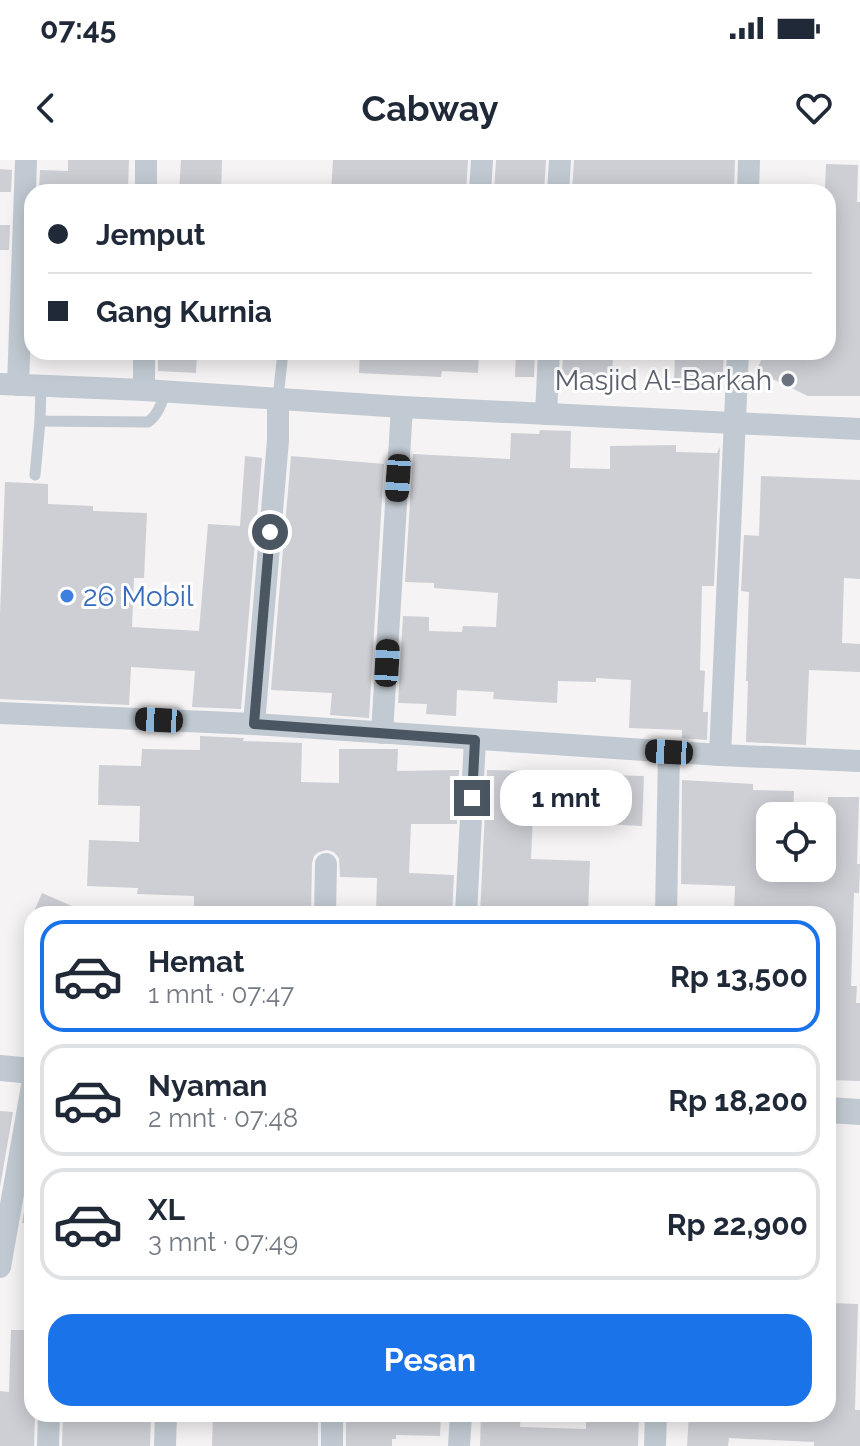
<!DOCTYPE html>
<html lang="id">
<head>
<meta charset="utf-8">
<style>
  :root { --surface:#fff; --page:#f2f2f3; --text:#1f2937; --muted:#747a83; --line:#e0e1e3; --accent:#1a73e8 }
  body { margin:0; font-family:Raleway,sans-serif; background:var(--page); color:var(--text); height:100vh; display:flex; flex-direction:column; font-size:30px; white-space:nowrap }
  * { box-sizing:border-box; margin:0 }
  p { font-size:26px; color:var(--muted) }
  .icon { flex:none; width:44px; height:44px; fill:none; stroke:currentColor; stroke-width:2; stroke-linecap:round; stroke-linejoin:round }
  .map { position:relative; flex:1; overflow:hidden }
  .panel { position:absolute; left:24px; top:746px; width:812px; height:516px; display:flex; flex-direction:column; background:var(--surface); border-radius:24px; box-shadow:0 4px 20px #0003 }
  .panel>* { flex:none }
  .banner { position:absolute; left:24px; top:24px; width:812px; height:176px; border-radius:24px; box-shadow:0 4px 20px #0003; display:grid; align-content:center; height:176px; padding:0 24px; background:var(--surface) }
  .fabs { position:absolute; left:756px; top:642px; display:grid; gap:16px }
  .fabs a { display:grid; place-items:center; width:80px; height:80px; border-radius:16px; background:var(--surface); box-shadow:0 4px 20px #0003; font-size:40px }
  .end { position:absolute; width:36px; height:36px; margin:-18px; border:10px solid #4a5661; background:#fff; box-shadow:0 0 0 4px #fff }
  .from { border-radius:50% }
  .bubble { position:absolute; height:56px; border-radius:24px; background:var(--surface); box-shadow:0 4px 20px #0003; font-size:26px; font-weight:700; line-height:56px; text-align:center }
  .car { position:absolute; width:24px; height:48px; margin:-24px -12px; border-radius:10px; box-shadow:0 0 6px 2px #0007; background:linear-gradient(#222 24%,#8ab4d8 0 40%,#222 0 76%,#8ab4d8 0 86%,#222 0) }
  .banner b { display:flex; align-items:center; gap:28px; height:76px; font-size:30px }
  .banner b+b { border-top:2px solid var(--line) }
  .banner i { width:20px; height:20px; background:var(--text) }
  ul { padding:14px 0 0; list-style:none }
  li { display:flex; align-items:center; gap:24px; height:112px; margin:0 16px 12px; padding:0 8px; border:4px solid var(--line); border-radius:24px }
  li div { flex:1 }
  li b { display:block; font-size:30px }
  li em { font-style:normal; font-weight:700 }
  li.on { border-color:var(--accent) }
  li>.icon { width:72px; height:72px; stroke-width:1.5 }
  .button { display:flex; gap:16px; margin-top:auto; padding:16px 24px }
  .button a { flex:1; height:92px; border-radius:24px; background:var(--accent); color:#fff; font-size:32px; font-weight:700; line-height:92px; text-align:center }
  .status { display:flex; justify-content:space-between; align-items:center; height:56px; padding:0 40px; background:var(--surface); direction:ltr }
  .status svg { height:22px; fill:currentColor }
  header { display:flex; justify-content:space-between; align-items:center; height:104px; padding:0 24px; background:var(--surface); font-size:36px; font-weight:700 }
  .map>svg:first-child { display:block }
  .building { fill:#cdcfd5 }
  .lines { fill:none; stroke-linecap:round; stroke-linejoin:round }
  .service { stroke:#c1cad2; stroke-width:11 }
  .minor { stroke:#c1cad2; stroke-width:22 }
  .tertiary { stroke:#c1cad2; stroke-width:26 }
  .route { stroke:#4a5661; stroke-width:10 }
  .worship-dot { fill:#6b7280; stroke:#fff; stroke-width:3 }
  .shop-dot { fill:#3f7fe0; stroke:#fff; stroke-width:3 }
  .labels { text-anchor:middle; stroke-width:6; stroke-linejoin:round; paint-order:stroke }
  .worship-label { font-size:28px; fill:#5b616d; stroke:#fff; text-anchor:end }
  .shop-label { font-size:28px; fill:#366cbe; stroke:#fff; text-anchor:start }
</style>
</head>
<body>
<div class="status"><b>07:45</b><svg viewBox="0 0 49 12"><path d="M0 12V9h3v3zM5 12V6h3v6zM10 12V3h3v9zM15 12V0h3v12zM26 1h20v11H26zM47 4h2v5h-2z"/></svg></div>
<header><svg class="icon" aria-label="back" viewBox="0 0 24 24"><path d="M15 5l-7 7 7 7"/></svg>Cabway<svg class="icon" aria-label="heart" viewBox="0 0 24 24"><path d="M12 20l-8-8c-3-5 5-10 8-4 3-6 11-1 8 4z"/></svg></header>
<div class="map">
<svg width="860" height="1286" viewBox="0 0 860 1286">
  <rect width="100%" height="100%" fill="#f5f3f3"/>
  <g class="building">
    <path d="M 68,0 L 129,0 L 128,32 L 39,32 L 40,10 L 68,11 Z"/>
    <path d="M 181,0 L 222,0 L 221,32 L 179,32 Z"/>
    <path d="M 333,0 L 468,0 L 466,32 L 331,32 Z"/>
    <path d="M 496,0 L 546,0 L 544,32 L 494,32 Z"/>
    <path d="M 574,0 L 735,0 L 734,32 L 620,29 L 620,32 L 572,32 Z"/>
    <path d="M 826,4 L 858,5 L 857,42 L 860,42 L 860,236 L 808,236 L 756,211 L 765,192 L 828,192 L 828,29 L 825,29 Z"/>
    <path d="M 0,9 L 12,10 L 11,32 L 0,32 Z"/>
    <path d="M 0,65 L 10,65 L 9,90 L 0,90 Z"/>
    <path d="M 158,192 L 197,192 L 196,213 L 158,211 Z"/>
    <path d="M 360,192 L 479,192 L 478,213 L 442,211 L 441,217 L 359,213 Z"/>
    <path d="M 516,192 L 535,192 L 534,217 L 515,217 Z"/>
    <path d="M 563,192 L 613,192 L 612,228 L 581,227 L 581,215 L 562,215 Z"/>
    <path d="M 675,192 L 724,192 L 722,229 L 674,228 Z"/>
    <path d="M 540,270 L 571,271 L 570,308 L 610,309 L 610,286 L 676,285 L 676,292 L 717,293 L 720,287 L 714,426 L 702,426 L 700,510 L 705,511 L 703,552 L 708,552 L 707,580 L 682,578 L 682,570 L 629,568 L 631,520 L 596,518 L 596,522 L 558,521 L 557,543 L 493,539 L 494,532 L 457,530 L 456,556 L 426,554 L 427,544 L 398,543 L 403,456 L 429,457 L 429,471 L 462,472 L 463,466 L 496,467 L 498,433 L 434,428 L 434,423 L 405,422 L 413,294 L 510,299 L 511,273 L 539,274 Z"/>
    <path d="M 245,296 L 262,298 L 241,549 L 192,547 L 195,511 L 131,507 L 129,545 L 0,539 L 0,455 L 5,322 L 48,324 L 48,344 L 93,346 L 93,351 L 147,353 L 144,418 L 134,418 L 132,467 L 199,471 L 208,364 L 240,366 Z"/>
    <path d="M 291,296 L 384,304 L 369,558 L 330,555 L 332,533 L 271,530 Z"/>
    <path d="M 761,316 L 860,320 L 860,419 L 844,418 L 842,483 L 860,484 L 860,512 L 809,510 L 806,585 L 746,582 L 748,521 L 746,521 L 749,432 L 741,431 L 744,375 L 759,376 Z"/>
    <path d="M 200,576 L 244,578 L 243,581 L 302,583 L 301,622 L 339,623 L 339,589 L 398,589 L 397,611 L 459,610 L 457,664 L 411,664 L 409,713 L 454,715 L 452,754 L 376,754 L 377,718 L 340,717 L 339,698 L 334,692 L 327,690 L 319,692 L 314,696 L 312,703 L 311,754 L 194,754 L 194,736 L 137,734 L 138,728 L 87,726 L 89,680 L 139,682 L 140,646 L 98,645 L 99,605 L 141,606 L 142,589 L 200,590 Z"/>
    <path d="M 487,610 L 535,611 L 531,699 L 590,701 L 588,754 L 533,752 L 533,754 L 480,754 Z"/>
    <path d="M 607,615 L 644,616 L 642,666 L 605,664 Z"/>
    <path d="M 682,620 L 753,624 L 753,630 L 794,631 L 793,656 L 770,656 L 770,708 L 822,708 L 822,664 L 827,664 L 828,637 L 859,637 L 857,704 L 860,704 L 859,733 L 854,733 L 851,826 L 857,826 L 856,843 L 860,843 L 860,921 L 828,920 L 828,754 L 734,754 L 735,726 L 681,724 Z"/>
    <path d="M 42,733 L 90,754 L 33,754 Z"/>
    <path d="M 0,951 L 13,952 L 0,1027 Z"/>
    <path d="M 32,1006 L 32,1064 L 22,1063 Z"/>
    <path d="M 828,1143 L 858,1144 L 855,1250 L 860,1250 L 860,1286 L 814,1286 L 814,1282 L 729,1278 L 728,1286 L 687,1286 L 689,1254 L 828,1254 Z"/>
    <path d="M 11,1170 L 32,1170 L 32,1254 L 35,1254 L 34,1286 L 0,1286 L 0,1231 L 9,1232 Z"/>
    <path d="M 63,1254 L 151,1254 L 150,1286 L 62,1286 Z"/>
    <path d="M 213,1254 L 318,1254 L 318,1286 L 212,1286 Z"/>
    <path d="M 346,1254 L 441,1254 L 440,1276 L 396,1275 L 396,1279 L 392,1279 L 392,1286 L 346,1286 Z"/>
    <path d="M 481,1254 L 521,1254 L 520,1267 L 586,1269 L 586,1254 L 639,1254 L 638,1286 L 480,1286 Z"/>
  </g>
  <g class="lines">
    <g class="service">
      <path d="M 41,226 L 40,261 L 148,262 C 158,255 162,242 166,231"/>
      <path d="M 278,238 L 283,192"/>
      <path d="M 35,315 L 40,261"/>
    </g>
    <g class="minor">
      <path d="M 146,32 L 146,0"/>
      <path d="M 480,32 L 482,0"/>
      <path d="M 558,32 L 560,0"/>
      <path d="M 748,32 L 749,0"/>
      <path d="M 0,224 L 144,230 L 402,247 L 860,269"/>
      <path d="M 18,225 L 26,1"/>
      <path d="M 144,230 L 144,192"/>
      <path d="M 546,254 L 549,192"/>
      <path d="M 0,553 L 254,564 L 720,595 L 860,601"/>
      <path d="M 254,564 L 278,280 L 278,238"/>
      <path d="M 382,573 L 402,247"/>
      <path d="M 720,595 L 738,192"/>
      <path d="M 325,754 L 326,704"/>
      <path d="M 466,754 L 475,580"/>
      <path d="M 666,754 L 669,592"/>
      <path d="M 0,1107 L 32,926"/>
      <path d="M 48,1286 L 49,1254"/>
      <path d="M 165,1286 L 166,1254"/>
      <path d="M 332,1286 L 332,1254"/>
      <path d="M 459,1286 L 461,1254"/>
      <path d="M 655,1286 L 656,1254"/>
    </g>
    <g class="tertiary">
      <path d="M 0,908 L 32,911"/>
      <path d="M 828,950 L 860,952"/>
    </g>
  </g>
  <g class="lines">
    <path class="route" d="M 270,372 L 254,564 L 475,580 L 472,638"/>
  </g>
  <circle class="worship-dot" cx="788" cy="220" r="8"/>
  <circle class="shop-dot" cx="67" cy="436" r="8"/>
  <g class="labels">
    <g class="worship-label">
      <text x="772" y="230">Masjid Al-Barkah</text>
    </g>
    <g class="shop-label">
      <text x="83" y="446">26 Mobil</text>
    </g>
  </g>
</svg>
<div class="fabs">
<a><svg class="icon" aria-label="locate" viewBox="0 0 24 24"><circle cx="12" cy="12" r="6"/><path d="M12 2v4M12 18v4M2 12h4M18 12h4"/></svg></a>
</div>
<i class="end from" style="left:270px;top:372px"></i>
<i class="end" style="left:472px;top:638px"></i>
<div class="bubble" style="left:500px;top:610px;width:132px">1 mnt</div>
<i class="car" style="left:398px;top:318px;rotate:184deg"></i>
<i class="car" style="left:387px;top:503px;rotate:3deg"></i>
<i class="car" style="left:159px;top:560px;rotate:273deg"></i>
<i class="car" style="left:669px;top:592px;rotate:273deg"></i>
<div class="banner">
<b><i class="from"></i>Jemput</b>
<b><i></i>Gang Kurnia</b>
</div>
<section class="panel">
<ul>
<li class="on"><svg class="icon" aria-label="car" viewBox="0 0 24 24"><path d="M5 17H2v-5l4-1 3-4h7l3 4 3 1v5h-3M9 17h6M6 11h13"/><circle cx="7" cy="17" r="2"/><circle cx="17" cy="17" r="2"/></svg><div><b>Hemat</b><p>1 mnt · 07:47</p></div><em>Rp 13,500</em></li>
<li><svg class="icon" aria-label="car" viewBox="0 0 24 24"><path d="M5 17H2v-5l4-1 3-4h7l3 4 3 1v5h-3M9 17h6M6 11h13"/><circle cx="7" cy="17" r="2"/><circle cx="17" cy="17" r="2"/></svg><div><b>Nyaman</b><p>2 mnt · 07:48</p></div><em>Rp 18,200</em></li>
<li><svg class="icon" aria-label="car" viewBox="0 0 24 24"><path d="M5 17H2v-5l4-1 3-4h7l3 4 3 1v5h-3M9 17h6M6 11h13"/><circle cx="7" cy="17" r="2"/><circle cx="17" cy="17" r="2"/></svg><div><b>XL</b><p>3 mnt · 07:49</p></div><em>Rp 22,900</em></li>
</ul>
<div class="button"><a>Pesan</a></div>
</section>
</div>
</body>
</html>
